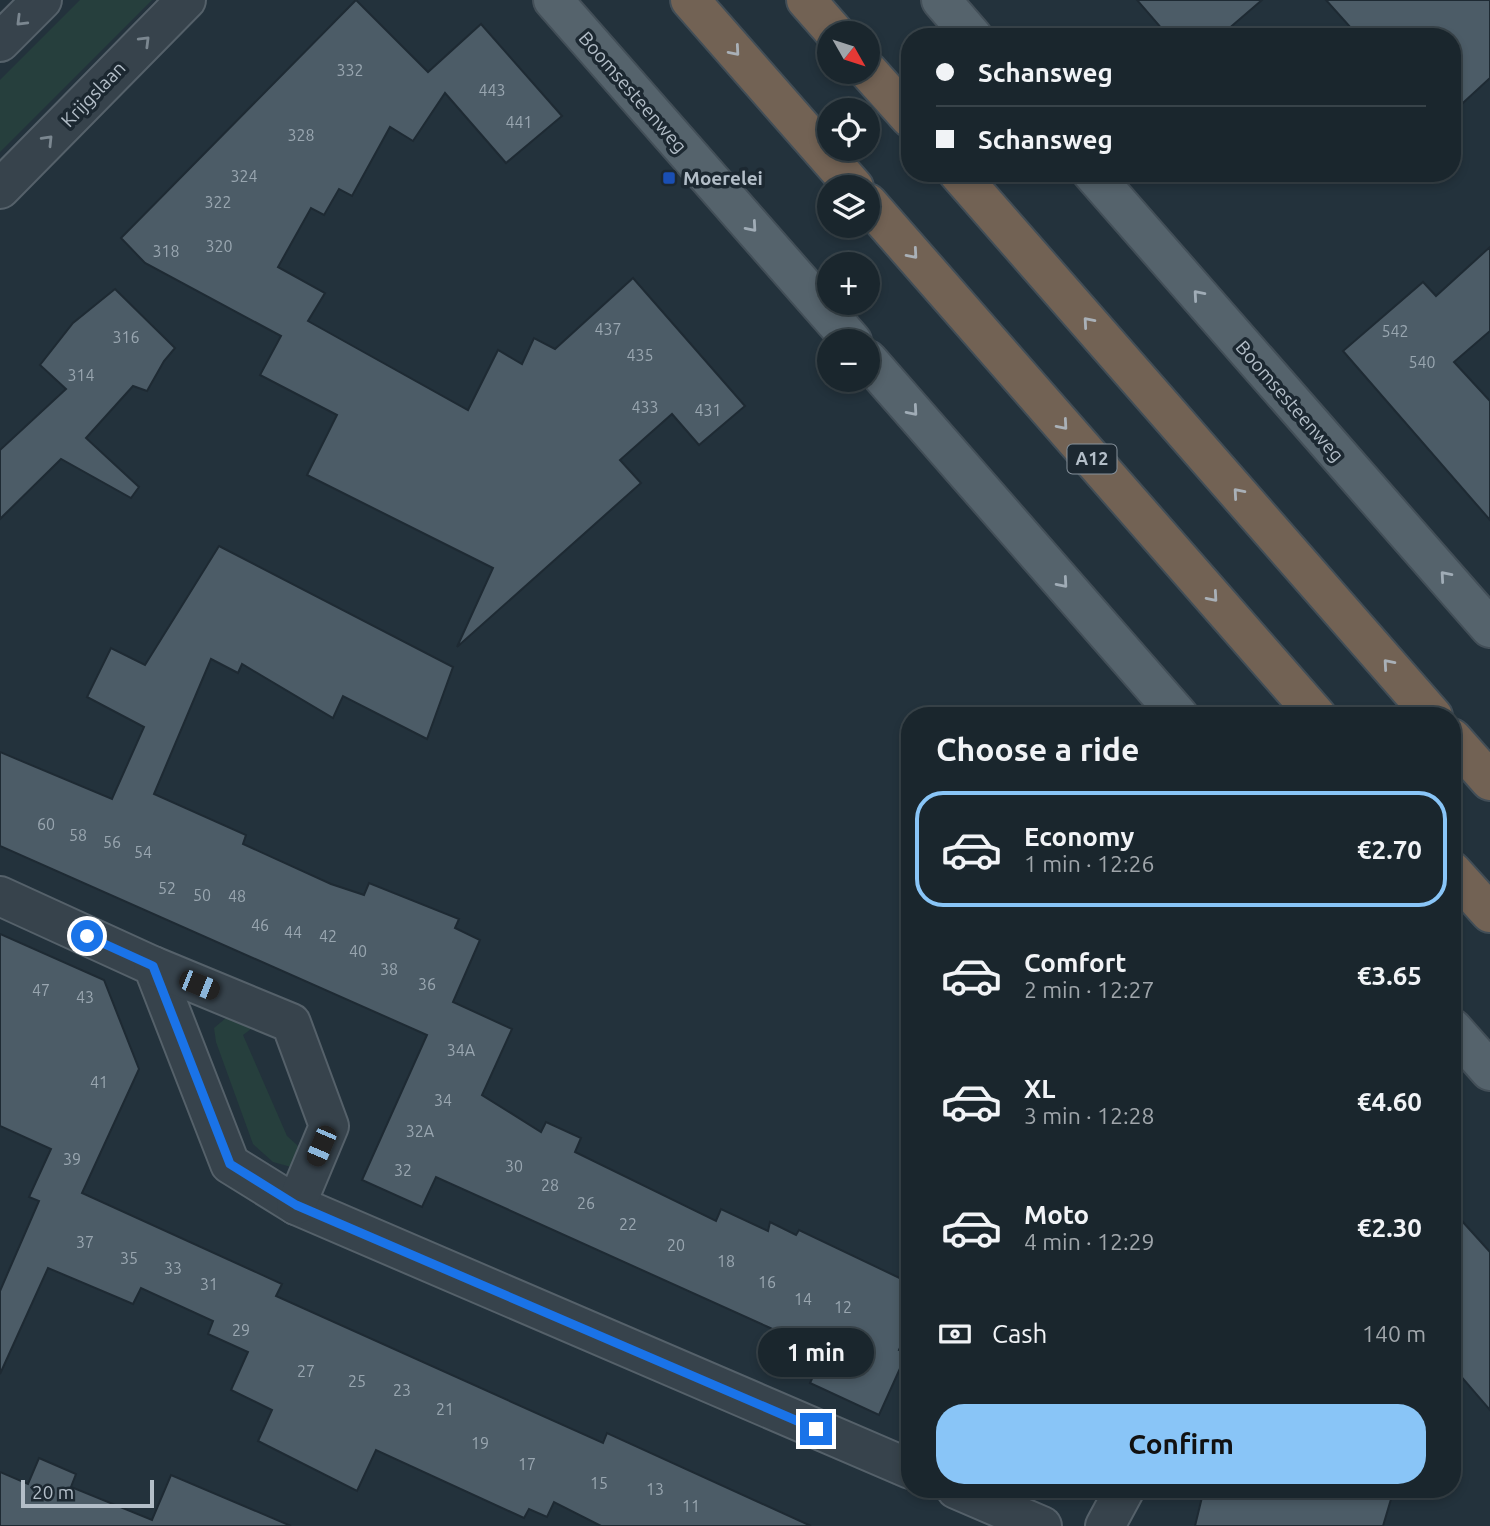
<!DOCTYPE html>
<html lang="en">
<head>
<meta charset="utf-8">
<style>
  :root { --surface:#1a262d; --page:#232e35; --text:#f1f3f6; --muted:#9fa5aa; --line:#384349; --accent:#89c5f7 }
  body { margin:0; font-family:Ubuntu,sans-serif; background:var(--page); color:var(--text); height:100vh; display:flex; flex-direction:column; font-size:26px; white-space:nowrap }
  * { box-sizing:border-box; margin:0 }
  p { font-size:23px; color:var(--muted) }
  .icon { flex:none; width:38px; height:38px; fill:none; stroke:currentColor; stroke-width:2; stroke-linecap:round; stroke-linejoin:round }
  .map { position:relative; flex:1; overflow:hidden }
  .drawer { position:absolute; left:901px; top:707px; width:560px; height:791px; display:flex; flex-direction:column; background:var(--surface); border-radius:28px; box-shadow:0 4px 10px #0003,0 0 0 2px var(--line) }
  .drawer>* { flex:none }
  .banner { position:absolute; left:901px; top:28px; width:560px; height:154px; border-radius:28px; box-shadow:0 4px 10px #0003,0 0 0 2px var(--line); display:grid; align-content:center; height:154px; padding:0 35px; background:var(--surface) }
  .needle { width:46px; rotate:129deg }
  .fabs { position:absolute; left:817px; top:21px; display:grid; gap:14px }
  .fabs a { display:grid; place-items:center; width:63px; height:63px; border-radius:50%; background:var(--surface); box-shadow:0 4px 10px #0003,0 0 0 2px var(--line); font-size:35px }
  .scale { position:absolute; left:21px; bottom:18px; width:133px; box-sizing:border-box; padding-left:7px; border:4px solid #b3bec8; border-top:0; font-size:19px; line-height:24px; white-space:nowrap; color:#b3bec8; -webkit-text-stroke:5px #1c2831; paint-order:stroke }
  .end { position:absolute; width:32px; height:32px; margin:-16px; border:9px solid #1a73e8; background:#fff; box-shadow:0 0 0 4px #fff }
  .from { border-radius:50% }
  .bubble { position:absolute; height:49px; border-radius:24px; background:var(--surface); box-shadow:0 4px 10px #0003,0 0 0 2px var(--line); font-size:23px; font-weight:600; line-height:49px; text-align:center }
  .car { position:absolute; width:21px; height:42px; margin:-21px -10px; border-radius:9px; box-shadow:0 0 5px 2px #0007; background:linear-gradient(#222 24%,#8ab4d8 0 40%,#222 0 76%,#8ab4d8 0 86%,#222 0) }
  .banner b { display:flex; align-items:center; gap:24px; height:66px; font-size:26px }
  .banner b+b { border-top:2px solid var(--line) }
  .banner i { width:18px; height:18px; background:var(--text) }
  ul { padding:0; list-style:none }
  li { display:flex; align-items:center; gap:21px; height:116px; margin:0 14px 10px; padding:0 21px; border:4px solid transparent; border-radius:28px }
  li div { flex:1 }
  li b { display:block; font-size:26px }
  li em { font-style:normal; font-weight:600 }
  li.active { border-color:var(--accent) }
  li>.icon { width:63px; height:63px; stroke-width:1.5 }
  h2 { padding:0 35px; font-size:32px; line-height:84px }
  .pay { display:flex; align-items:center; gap:18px; height:77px; padding:0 35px; font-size:26px }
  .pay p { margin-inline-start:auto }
  .primary-button { display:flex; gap:14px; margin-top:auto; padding:14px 35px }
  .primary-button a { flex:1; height:80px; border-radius:28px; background:var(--accent); color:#111; font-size:28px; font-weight:600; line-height:80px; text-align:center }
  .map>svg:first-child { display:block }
  .green { fill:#263f3d }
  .building { fill:#4c5c67; stroke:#1e2a33; stroke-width:2 }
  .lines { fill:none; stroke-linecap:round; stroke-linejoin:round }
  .minor-casing { stroke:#55616a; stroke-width:42 }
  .major-casing { stroke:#434f58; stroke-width:42 }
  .highway-casing { stroke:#424e57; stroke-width:42 }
  .minor { stroke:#37434c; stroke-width:38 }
  .major { stroke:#55636c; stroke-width:38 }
  .highway { stroke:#726254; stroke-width:38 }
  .oneway { stroke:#7b8790 }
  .oneway2 { stroke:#a9b0b7 }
  .oneway3 { stroke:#a0acb6 }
  .route { stroke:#1a73e8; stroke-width:9 }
  .transit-dot { fill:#1a4fb4; stroke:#1c2831; stroke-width:2.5 }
  .labels { text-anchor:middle; stroke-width:7; stroke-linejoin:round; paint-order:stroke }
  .number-label { font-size:16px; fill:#99a6b0 }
  .shield { fill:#1c2831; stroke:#86919b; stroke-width:2 }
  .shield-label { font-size:18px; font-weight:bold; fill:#b3bec8 }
  .street-label { font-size:19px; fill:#b3bec8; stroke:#1c2831 }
  .poi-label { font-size:19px; font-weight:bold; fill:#b3bec8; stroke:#1c2831; text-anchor:start }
</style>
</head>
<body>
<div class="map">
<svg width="1490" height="1526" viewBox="0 0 1490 1526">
  <rect width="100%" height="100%" fill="#23323c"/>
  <g class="green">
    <path d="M 80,0 L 152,0 L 0,152 L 0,80 Z"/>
    <path d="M 232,1013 L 253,1022 L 251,1029 L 243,1035 L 287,1136 L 307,1154 L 295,1168 L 273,1162 L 253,1144 L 216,1042 L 214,1028 Z"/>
  </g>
  <g class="building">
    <path d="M 356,0 L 428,72 L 481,24 L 562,116 L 506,163 L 445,93 L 413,141 L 390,127 L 352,196 L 339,189 L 324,215 L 311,208 L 278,267 L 325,293 L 308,321 L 468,410 L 498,350 L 522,364 L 534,338 L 555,349 L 633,278 L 745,406 L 699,445 L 672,414 L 620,460 L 641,483 L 457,647 L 493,568 L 307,475 L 337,415 L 260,375 L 281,336 L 145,263 L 121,238 Z"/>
    <path d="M 1137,0 L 1262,0 L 1219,37 L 1169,37 Z"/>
    <path d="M 1326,0 L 1490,0 L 1490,78 L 1452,113 L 1452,37 L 1359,37 Z"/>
    <path d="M 1490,247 L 1490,331 L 1454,362 L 1490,401 L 1490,520 L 1343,351 L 1423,282 L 1436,296 Z"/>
    <path d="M 115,289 L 175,348 L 164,361 L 147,391 L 133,386 L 86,438 L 139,487 L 131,498 L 61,459 L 0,519 L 0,450 L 66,389 L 40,365 L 73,323 Z"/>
    <path d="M 219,546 L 453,667 L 427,739 L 343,696 L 333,718 L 242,664 L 238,673 L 211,659 L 154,794 L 246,835 L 243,844 L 331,884 L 364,895 L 369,883 L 459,919 L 455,928 L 480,940 L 453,1002 L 512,1029 L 482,1095 L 541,1132 L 546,1122 L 581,1138 L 575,1152 L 716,1221 L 721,1209 L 768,1231 L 770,1222 L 796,1235 L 799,1230 L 910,1283 L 910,1326 L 899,1350 L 907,1353 L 879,1415 L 810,1383 L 824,1353 L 768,1327 L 436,1177 L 422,1207 L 362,1180 L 427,1035 L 0,846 L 0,752 L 112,799 L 144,727 L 87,697 L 111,648 L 145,665 Z"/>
    <path d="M 0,934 L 104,980 L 139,1069 L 82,1193 L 282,1284 L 276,1296 L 603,1443 L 607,1433 L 811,1526 L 601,1526 L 554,1502 L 547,1517 L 529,1509 L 524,1518 L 376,1450 L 357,1491 L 258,1441 L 272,1410 L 231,1390 L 248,1352 L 208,1334 L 213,1321 L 141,1288 L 133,1304 L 48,1268 L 0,1374 L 0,1291 L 39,1201 L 29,1197 L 51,1149 L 0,1126 Z"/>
    <path d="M 1452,1210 L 1490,1252 L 1490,1410 L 1452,1366 Z"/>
    <path d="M 39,1458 L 76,1474 L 71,1487 L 152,1520 L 171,1475 L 291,1526 L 0,1526 L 0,1472 L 28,1484 Z"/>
    <path d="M 1204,1489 L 1394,1489 L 1383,1526 L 1195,1526 Z"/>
  </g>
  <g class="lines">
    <defs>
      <g id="minor">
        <path d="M 0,42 L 42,0"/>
        <path d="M 0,189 L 186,0"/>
        <path d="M 0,896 L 153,966 L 230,1164 L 296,1205 L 910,1469"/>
        <path d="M 153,966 L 291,1023 L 329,1126 L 296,1205"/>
        <path d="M 956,1489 L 1042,1526"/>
        <path d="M 1105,1526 L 1125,1489"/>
      </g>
      <g id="major">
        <path d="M 553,0 L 852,341"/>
        <path d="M 941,0 L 973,37"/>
        <path d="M 1092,173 L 1490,628"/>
        <path d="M 868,360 L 1179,716"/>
        <path d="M 1452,1028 L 1490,1071"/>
      </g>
      <g id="highway">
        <path d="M 690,0 L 854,187"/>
        <path d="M 806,0 L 835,33"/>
        <path d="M 868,71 L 910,118"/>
        <path d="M 958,173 L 1433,716"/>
        <path d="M 868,203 L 1317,716"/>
        <path d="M 1452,738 L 1490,781"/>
        <path d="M 1452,871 L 1490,913"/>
      </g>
    </defs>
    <use href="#minor" class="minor-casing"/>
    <use href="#major" class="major-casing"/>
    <use href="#highway" class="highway-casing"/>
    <use href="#minor" class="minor"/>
    <use href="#major" class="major"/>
    <use href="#highway" class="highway"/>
  </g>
  <defs><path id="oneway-chevron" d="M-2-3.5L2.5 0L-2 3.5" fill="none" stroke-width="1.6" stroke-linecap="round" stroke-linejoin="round" transform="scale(1.75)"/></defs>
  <g class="oneway">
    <use href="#oneway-chevron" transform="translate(21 21) rotate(135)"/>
    <use href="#oneway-chevron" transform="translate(145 41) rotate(-45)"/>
    <use href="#oneway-chevron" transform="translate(48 140) rotate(-46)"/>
  </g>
  <g class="oneway2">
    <use href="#oneway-chevron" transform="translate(735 51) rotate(49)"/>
    <use href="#oneway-chevron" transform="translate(913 254) rotate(49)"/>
    <use href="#oneway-chevron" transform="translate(1088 322) rotate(-131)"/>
    <use href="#oneway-chevron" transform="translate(1063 425) rotate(49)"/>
    <use href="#oneway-chevron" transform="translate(1238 493) rotate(-131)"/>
    <use href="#oneway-chevron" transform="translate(1213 597) rotate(49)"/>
    <use href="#oneway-chevron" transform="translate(1388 664) rotate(-131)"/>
  </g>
  <g class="oneway3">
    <use href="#oneway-chevron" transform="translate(752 227) rotate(49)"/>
    <use href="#oneway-chevron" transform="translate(1198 295) rotate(-131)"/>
    <use href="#oneway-chevron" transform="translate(913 411) rotate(49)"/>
    <use href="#oneway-chevron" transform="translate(1445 576) rotate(-131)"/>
    <use href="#oneway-chevron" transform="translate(1063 583) rotate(49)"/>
  </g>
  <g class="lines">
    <path class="route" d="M 87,936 L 153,966 L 230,1164 L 296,1205 L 816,1429"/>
  </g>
  <rect class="transit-dot" x="662" y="171" width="14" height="14" rx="3.5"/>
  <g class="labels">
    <g class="number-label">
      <text x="350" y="76">332</text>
      <text x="492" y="96">443</text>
      <text x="519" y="128">441</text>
      <text x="301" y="141">328</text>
      <text x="244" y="182">324</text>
      <text x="218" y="208">322</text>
      <text x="219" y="252">320</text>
      <text x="166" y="257">318</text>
      <text x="608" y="335">437</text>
      <text x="1395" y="337">542</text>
      <text x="126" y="343">316</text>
      <text x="640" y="361">435</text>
      <text x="1422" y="368">540</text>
      <text x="81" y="381">314</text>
      <text x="645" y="413">433</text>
      <text x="708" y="416">431</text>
      <text x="46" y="830">60</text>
      <text x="78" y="841">58</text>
      <text x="112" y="848">56</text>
      <text x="143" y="858">54</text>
      <text x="167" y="894">52</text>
      <text x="202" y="901">50</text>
      <text x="237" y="902">48</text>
      <text x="260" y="931">46</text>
      <text x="293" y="938">44</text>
      <text x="328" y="942">42</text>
      <text x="358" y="957">40</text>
      <text x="389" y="975">38</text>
      <text x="427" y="990">36</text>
      <text x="41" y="996">47</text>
      <text x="85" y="1003">43</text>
      <text x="461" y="1056">34A</text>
      <text x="99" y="1088">41</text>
      <text x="443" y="1106">34</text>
      <text x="420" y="1137">32A</text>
      <text x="72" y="1165">39</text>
      <text x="514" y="1172">30</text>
      <text x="403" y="1176">32</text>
      <text x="550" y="1191">28</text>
      <text x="586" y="1209">26</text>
      <text x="628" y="1230">22</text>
      <text x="85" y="1248">37</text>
      <text x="676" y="1251">20</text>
      <text x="129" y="1264">35</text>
      <text x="726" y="1267">18</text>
      <text x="173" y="1274">33</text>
      <text x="767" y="1288">16</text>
      <text x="209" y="1290">31</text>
      <text x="803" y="1305">14</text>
      <text x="843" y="1313">12</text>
      <text x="241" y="1336">29</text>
      <text x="306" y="1377">27</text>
      <text x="357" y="1387">25</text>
      <text x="402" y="1396">23</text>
      <text x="445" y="1415">21</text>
      <text x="480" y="1449">19</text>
      <text x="527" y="1470">17</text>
      <text x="599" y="1489">15</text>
      <text x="655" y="1495">13</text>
      <text x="691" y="1512">11</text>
    </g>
    <rect class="shield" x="1067.5" y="444.5" width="49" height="29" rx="5"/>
    <g class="shield-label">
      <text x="1092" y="465">A12</text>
    </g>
    <g class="street-label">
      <text transform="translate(633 92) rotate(49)" y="7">Boomsesteenweg</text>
      <text transform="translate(93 94) rotate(-46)" y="7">Krijgslaan</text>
      <text transform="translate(1290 401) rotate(49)" y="7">Boomsesteenweg</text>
    </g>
    <g class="poi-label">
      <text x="683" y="185">Moerelei</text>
    </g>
  </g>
</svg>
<div class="fabs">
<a><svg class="needle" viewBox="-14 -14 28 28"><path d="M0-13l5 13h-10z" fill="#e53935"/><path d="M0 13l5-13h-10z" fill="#9fa5aa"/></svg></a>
<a><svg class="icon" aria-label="locate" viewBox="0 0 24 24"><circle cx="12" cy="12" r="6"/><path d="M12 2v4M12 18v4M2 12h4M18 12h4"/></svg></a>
<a><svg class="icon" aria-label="layers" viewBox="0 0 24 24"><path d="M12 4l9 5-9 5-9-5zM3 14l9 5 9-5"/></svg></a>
<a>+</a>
<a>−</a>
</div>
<div class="scale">20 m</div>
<i class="end from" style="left:87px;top:936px"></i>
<i class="end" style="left:816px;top:1429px"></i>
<div class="bubble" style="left:758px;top:1328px;width:116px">1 min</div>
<i class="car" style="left:199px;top:985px;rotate:112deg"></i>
<i class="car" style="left:321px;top:1146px;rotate:203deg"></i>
<div class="banner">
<b><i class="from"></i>Schansweg</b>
<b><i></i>Schansweg</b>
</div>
<section class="drawer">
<h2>Choose a ride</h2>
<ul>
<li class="active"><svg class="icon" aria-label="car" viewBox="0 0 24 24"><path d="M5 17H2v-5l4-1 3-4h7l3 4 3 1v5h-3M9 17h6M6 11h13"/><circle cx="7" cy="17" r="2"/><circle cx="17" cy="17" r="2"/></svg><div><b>Economy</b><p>1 min · 12:26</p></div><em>€2.70</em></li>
<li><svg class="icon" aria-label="car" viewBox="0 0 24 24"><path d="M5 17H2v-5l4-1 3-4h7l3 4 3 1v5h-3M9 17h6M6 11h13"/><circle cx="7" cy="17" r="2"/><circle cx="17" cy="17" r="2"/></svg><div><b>Comfort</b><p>2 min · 12:27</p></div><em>€3.65</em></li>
<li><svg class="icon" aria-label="car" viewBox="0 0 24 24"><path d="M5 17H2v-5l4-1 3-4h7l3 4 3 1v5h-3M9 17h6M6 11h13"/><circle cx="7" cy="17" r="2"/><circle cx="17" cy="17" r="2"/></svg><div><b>XL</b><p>3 min · 12:28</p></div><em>€4.60</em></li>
<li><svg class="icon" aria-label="car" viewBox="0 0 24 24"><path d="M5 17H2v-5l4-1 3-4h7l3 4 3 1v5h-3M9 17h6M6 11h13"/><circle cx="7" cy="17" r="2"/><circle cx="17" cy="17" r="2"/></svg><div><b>Moto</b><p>4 min · 12:29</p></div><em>€2.30</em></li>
</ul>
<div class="pay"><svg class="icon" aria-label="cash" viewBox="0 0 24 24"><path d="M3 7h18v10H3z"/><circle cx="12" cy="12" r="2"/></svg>Cash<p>140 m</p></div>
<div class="primary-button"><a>Confirm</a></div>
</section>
</div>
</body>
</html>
